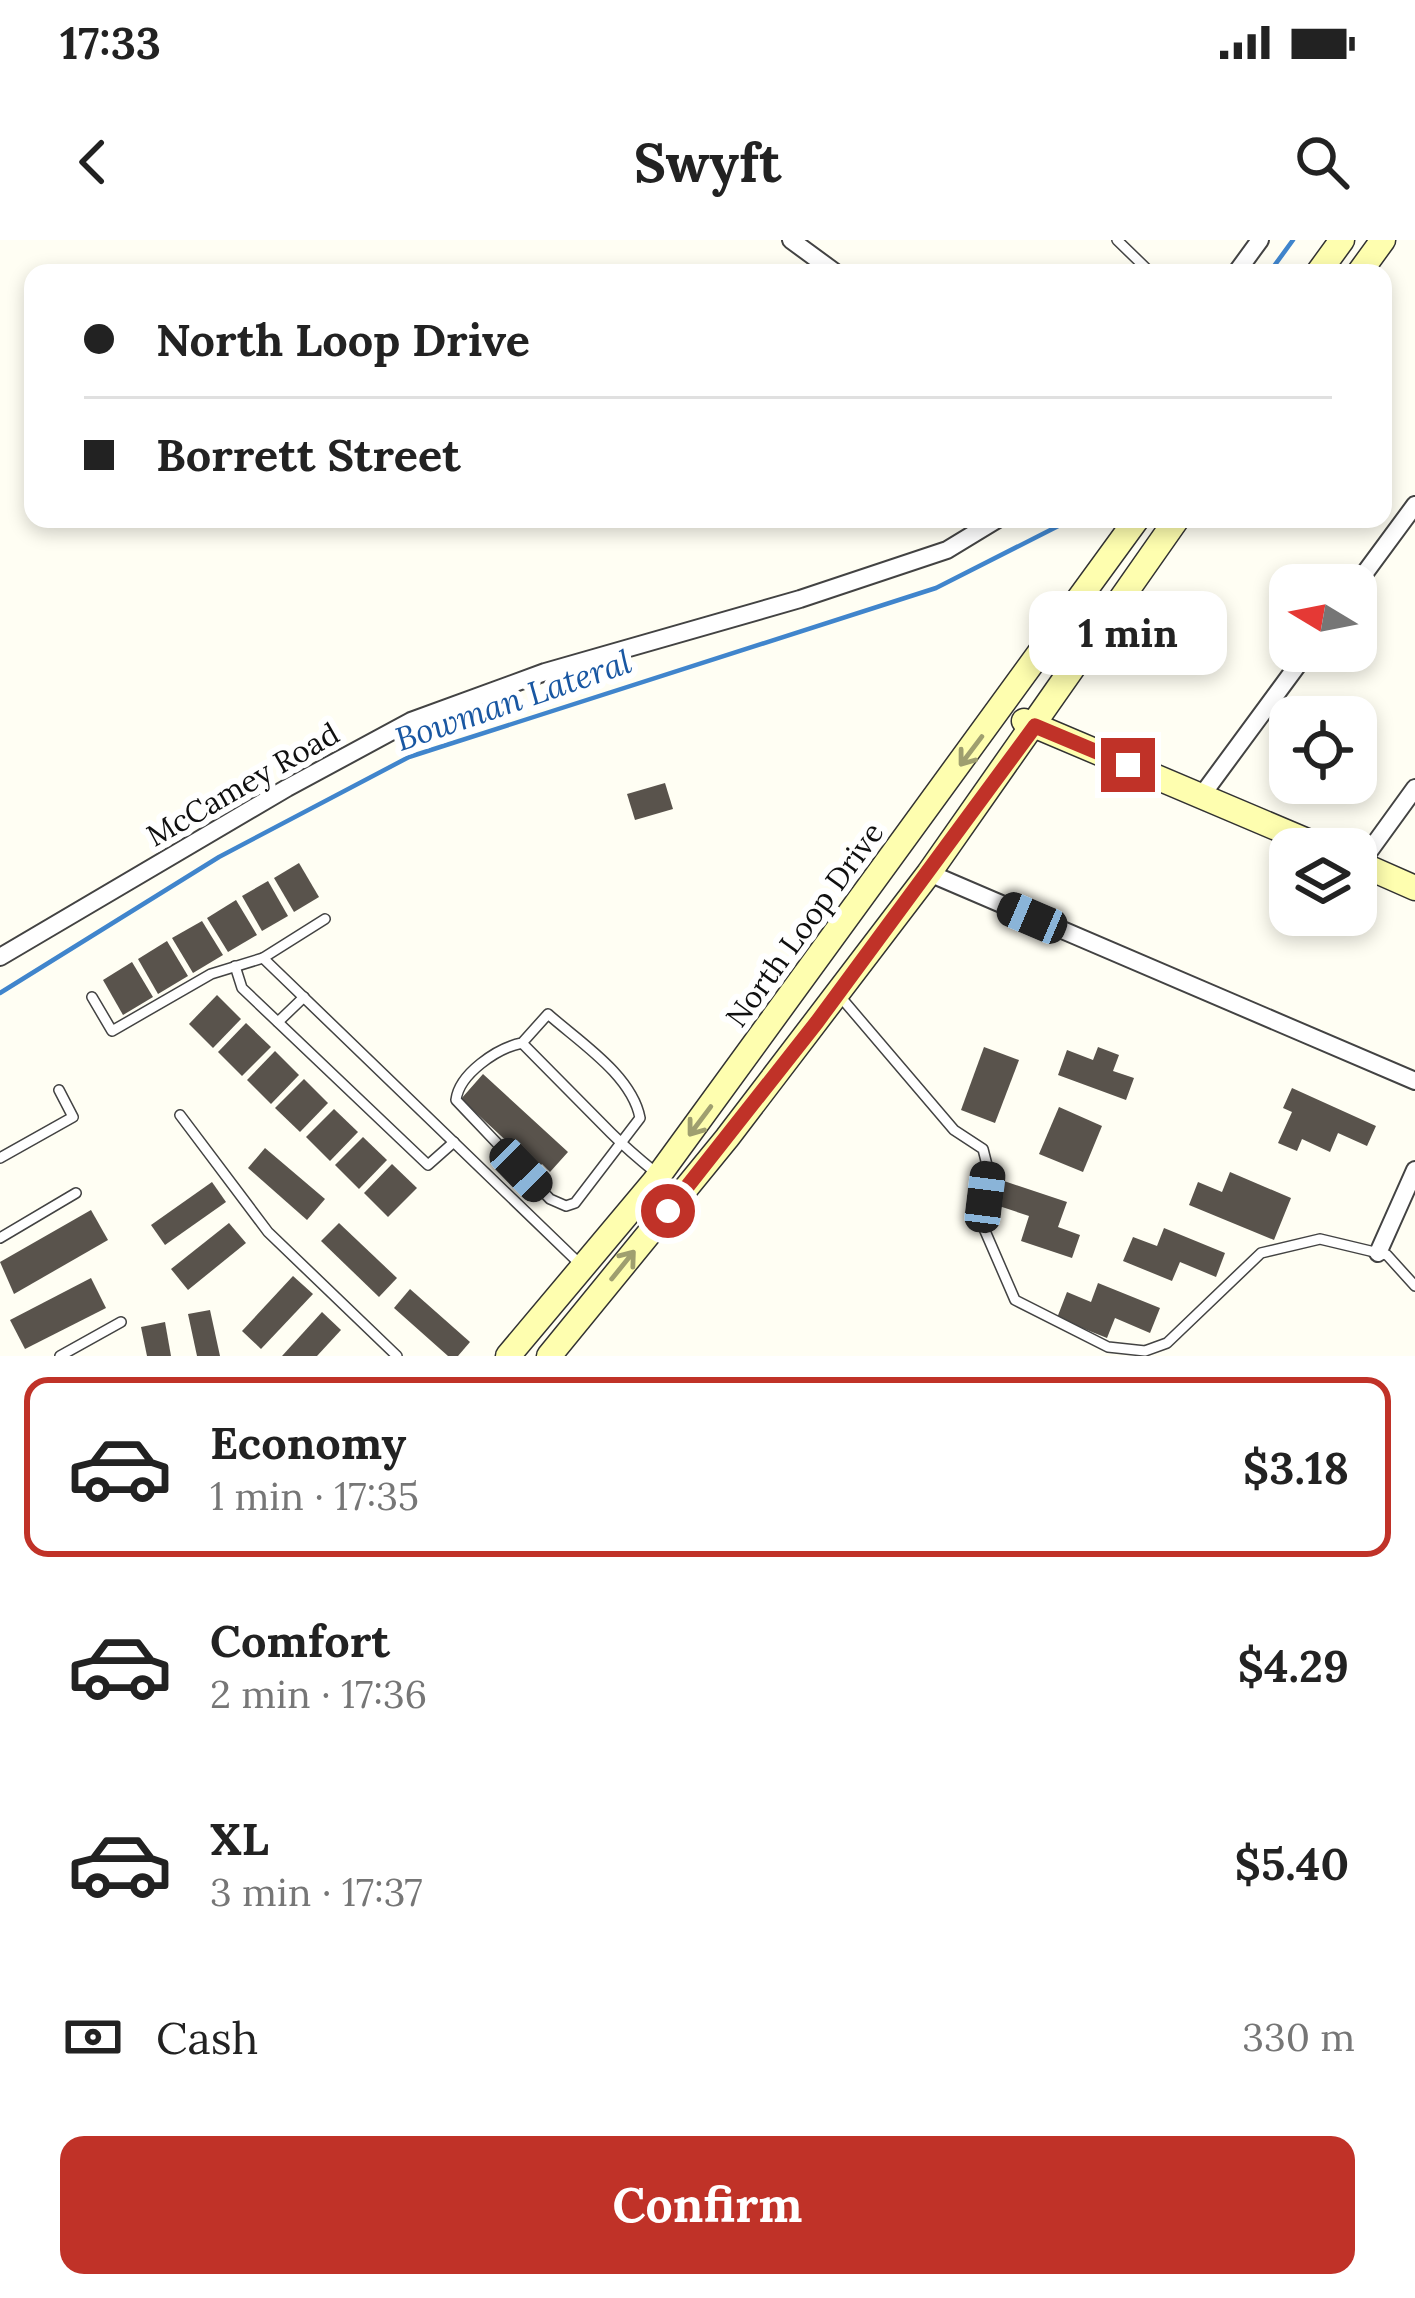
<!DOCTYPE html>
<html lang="en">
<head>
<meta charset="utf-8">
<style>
  :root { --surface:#fff; --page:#f2f2f2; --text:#222; --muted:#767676; --line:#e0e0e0; --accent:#c03228 }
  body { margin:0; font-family:Lora,serif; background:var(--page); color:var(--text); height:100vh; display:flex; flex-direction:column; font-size:45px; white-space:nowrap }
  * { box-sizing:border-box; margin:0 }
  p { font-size:39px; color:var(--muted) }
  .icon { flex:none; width:66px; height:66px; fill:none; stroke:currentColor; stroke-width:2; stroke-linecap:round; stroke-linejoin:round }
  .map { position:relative; height:1116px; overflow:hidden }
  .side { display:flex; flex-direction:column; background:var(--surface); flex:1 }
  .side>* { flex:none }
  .banner { position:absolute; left:24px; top:24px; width:1368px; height:264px; border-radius:24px; box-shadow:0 6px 18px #0003; display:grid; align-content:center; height:264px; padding:0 60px; background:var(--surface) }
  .needle { width:78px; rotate:280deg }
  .buttons { position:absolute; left:1269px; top:324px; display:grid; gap:24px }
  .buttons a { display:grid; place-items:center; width:108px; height:108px; border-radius:24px; background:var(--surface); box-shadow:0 6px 18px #0003; font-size:60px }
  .end { position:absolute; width:54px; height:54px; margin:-27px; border:15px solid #c03228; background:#fff; box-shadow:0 0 0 6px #fff }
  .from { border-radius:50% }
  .bubble { position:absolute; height:84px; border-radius:24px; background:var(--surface); box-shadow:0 6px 18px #0003; font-size:39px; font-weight:800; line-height:84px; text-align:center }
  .car { position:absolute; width:36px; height:72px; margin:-36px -18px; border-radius:15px; box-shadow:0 0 9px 3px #0007; background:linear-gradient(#222 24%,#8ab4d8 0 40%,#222 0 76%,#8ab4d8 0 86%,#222 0) }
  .banner b { display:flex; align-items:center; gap:42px; height:114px; font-size:45px }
  .banner b+b { border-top:3px solid var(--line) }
  .banner i { width:30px; height:30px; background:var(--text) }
  ul { padding:21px 0 0; list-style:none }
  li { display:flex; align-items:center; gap:36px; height:180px; margin:0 24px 18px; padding:0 36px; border:6px solid transparent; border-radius:24px }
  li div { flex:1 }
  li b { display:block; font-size:45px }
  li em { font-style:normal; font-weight:800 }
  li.on { border-color:var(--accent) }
  li>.icon { width:108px; height:108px; stroke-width:1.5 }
  .pay { display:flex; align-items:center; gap:30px; height:132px; padding:0 60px; font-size:45px }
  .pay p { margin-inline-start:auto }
  .button { display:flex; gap:24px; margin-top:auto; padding:24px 60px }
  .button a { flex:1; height:138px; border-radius:24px; background:var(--accent); color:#fff; font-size:48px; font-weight:800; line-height:138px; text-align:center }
  .status { display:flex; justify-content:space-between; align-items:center; height:84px; padding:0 60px; background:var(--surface); direction:ltr }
  .status svg { height:33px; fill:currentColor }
  header { display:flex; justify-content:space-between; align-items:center; height:156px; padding:0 60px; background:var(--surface); font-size:54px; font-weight:800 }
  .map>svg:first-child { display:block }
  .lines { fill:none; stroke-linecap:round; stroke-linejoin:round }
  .stream { stroke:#4085cc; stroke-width:4.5 }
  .building { fill:#59534c }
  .lane-casing { stroke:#434343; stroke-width:12 }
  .street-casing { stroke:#434343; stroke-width:20 }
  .secondary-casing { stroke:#323232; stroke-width:27 }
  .lane { stroke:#fff; stroke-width:9 }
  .street { stroke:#fff; stroke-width:16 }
  .secondary { stroke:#fefeaf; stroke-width:24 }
  .oneway { stroke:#9f9f6f }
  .route { stroke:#c03228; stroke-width:15 }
  .labels { text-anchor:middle; stroke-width:12; stroke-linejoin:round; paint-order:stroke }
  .street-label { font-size:30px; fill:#101010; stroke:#fff }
  .water-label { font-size:33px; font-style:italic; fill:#1957a2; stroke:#fff }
</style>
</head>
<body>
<div class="status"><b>17:33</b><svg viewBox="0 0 49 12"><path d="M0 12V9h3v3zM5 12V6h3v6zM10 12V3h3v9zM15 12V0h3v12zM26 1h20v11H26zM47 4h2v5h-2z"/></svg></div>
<header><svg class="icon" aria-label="back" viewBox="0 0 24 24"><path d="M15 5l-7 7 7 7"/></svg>Swyft<svg class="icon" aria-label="search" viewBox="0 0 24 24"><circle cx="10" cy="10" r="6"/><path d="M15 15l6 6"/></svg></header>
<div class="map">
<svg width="1415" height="1116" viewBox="0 0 1415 1116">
  <rect width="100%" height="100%" fill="#fffef3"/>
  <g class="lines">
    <g class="stream">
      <path d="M 1269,33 L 1293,0"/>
      <path d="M 0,753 L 219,617 L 409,517 L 936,348 L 1072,279"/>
    </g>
  </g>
  <g class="building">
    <path d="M 665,543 L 673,569 L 635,580 L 627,554 Z"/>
    <path d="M 299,623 L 319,657 L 294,672 L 274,638 Z"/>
    <path d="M 268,641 L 288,676 L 262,691 L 242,656 Z"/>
    <path d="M 236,660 L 257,695 L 228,712 L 207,678 Z"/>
    <path d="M 202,681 L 223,715 L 193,733 L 172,698 Z"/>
    <path d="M 167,701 L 188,736 L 158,754 L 138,719 Z"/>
    <path d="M 132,722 L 153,757 L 123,775 L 103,740 Z"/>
    <path d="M 217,755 L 241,779 L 213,808 L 189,784 Z"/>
    <path d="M 246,783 L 271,807 L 242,836 L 218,812 Z"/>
    <path d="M 984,807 L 1019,820 L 995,883 L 961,870 Z"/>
    <path d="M 1098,807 L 1119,815 L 1113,831 L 1134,838 L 1126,860 L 1058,835 L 1067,810 L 1093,820 Z"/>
    <path d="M 275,811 L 299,835 L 271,864 L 247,840 Z"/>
    <path d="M 483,834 L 568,912 L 550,932 L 542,924 L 537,929 L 461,859 Z"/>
    <path d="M 304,839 L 328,863 L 300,892 L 275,868 Z"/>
    <path d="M 1292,848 L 1376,886 L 1367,906 L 1338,893 L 1330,912 L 1302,899 L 1297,911 L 1278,903 L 1292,872 L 1283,868 Z"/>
    <path d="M 1059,867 L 1102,886 L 1083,932 L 1039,914 Z"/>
    <path d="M 334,869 L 358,892 L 330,921 L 306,897 Z"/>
    <path d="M 363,897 L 387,920 L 359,949 L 335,925 Z"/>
    <path d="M 265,908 L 325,959 L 307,980 L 248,928 Z"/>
    <path d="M 392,924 L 417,948 L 388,977 L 364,953 Z"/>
    <path d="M 1230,932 L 1291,958 L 1274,1000 L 1189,965 L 1198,942 L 1222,952 Z"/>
    <path d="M 1004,941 L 1067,962 L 1058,987 L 1080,995 L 1072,1018 L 1021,1001 L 1029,976 L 996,965 Z"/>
    <path d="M 212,942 L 226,962 L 165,1005 L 151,985 Z"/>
    <path d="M 91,970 L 108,1000 L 14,1054 L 0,1022 Z"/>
    <path d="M 229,983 L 246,1003 L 188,1050 L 171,1029 Z"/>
    <path d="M 339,983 L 397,1038 L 379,1057 L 321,1001 Z"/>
    <path d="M 1164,988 L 1225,1013 L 1216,1037 L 1180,1022 L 1172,1041 L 1123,1021 L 1133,997 L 1157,1006 Z"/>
    <path d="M 293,1036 L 313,1054 L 261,1109 L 242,1091 Z"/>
    <path d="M 91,1038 L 106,1068 L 25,1109 L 10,1080 Z"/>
    <path d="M 1098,1043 L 1160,1068 L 1150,1093 L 1115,1078 L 1107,1098 L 1057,1078 L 1067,1052 L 1091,1062 Z"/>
    <path d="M 410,1049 L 470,1102 L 458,1116 L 448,1116 L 394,1068 Z"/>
    <path d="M 210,1070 L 220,1116 L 197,1116 L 188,1074 Z"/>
    <path d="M 322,1072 L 341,1090 L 317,1116 L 282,1116 Z"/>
    <path d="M 165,1082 L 171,1116 L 147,1116 L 141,1087 Z"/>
  </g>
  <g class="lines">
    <defs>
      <g id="lane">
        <path d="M 1117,0 L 1151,33"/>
        <path d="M 325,679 L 263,718 L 583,1027"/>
        <path d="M 235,726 L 242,748 L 428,925 L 454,902"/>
        <path d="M 838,754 L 954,890 L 983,909 L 988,929 L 982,984 L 1015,1060 L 1108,1107 L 1145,1111 L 1167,1103 L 1261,1013 L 1320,999 L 1387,1015 L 1415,1046"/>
        <path d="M 92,757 L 112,791 L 211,734 L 263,718"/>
        <path d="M 278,782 L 304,757"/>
        <path d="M 522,803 L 548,774 C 578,801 632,835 640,878 L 575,963 L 566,966 L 550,959 L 456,860 C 459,834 497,808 522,803 L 611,893 C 625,907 639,919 655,932"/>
        <path d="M 180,875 L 268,992 L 397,1116"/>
        <path d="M 0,918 L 73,877 L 59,850"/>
        <path d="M 0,998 L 76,953"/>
        <path d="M 60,1116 L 121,1082"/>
      </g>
      <g id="street">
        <path d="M 791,0 L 836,33"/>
        <path d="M 1236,33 L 1260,0"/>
        <path d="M 1356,345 L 1415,265"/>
        <path d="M 1202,555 L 1308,411"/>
        <path d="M 1360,624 L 1415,548"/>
        <path d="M 929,633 L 1415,841"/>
        <path d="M 0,717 L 287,548 L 411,481 L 545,432 L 800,359 L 947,310 L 998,279"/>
        <path d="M 1378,1013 L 1415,930"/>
      </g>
      <g id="secondary">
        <path d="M 1318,33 L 1342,0"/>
        <path d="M 1359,33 L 1383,0"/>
        <path d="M 1024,481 L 1326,609"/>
        <path d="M 1356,622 L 1415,648"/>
        <path d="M 508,1116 L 654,942 L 1137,279"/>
        <path d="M 549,1116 L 727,898 L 929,633 L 1177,279"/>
      </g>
    </defs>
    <use href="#lane" class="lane-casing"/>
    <use href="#street" class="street-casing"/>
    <use href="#secondary" class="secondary-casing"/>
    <use href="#lane" class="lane"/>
    <use href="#street" class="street"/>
    <use href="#secondary" class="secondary"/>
  </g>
  <defs><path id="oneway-shaft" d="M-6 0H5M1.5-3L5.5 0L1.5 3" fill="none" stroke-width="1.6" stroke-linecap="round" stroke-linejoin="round" transform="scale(3)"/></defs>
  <g class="oneway">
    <use href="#oneway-shaft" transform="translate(971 511) rotate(127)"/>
    <use href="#oneway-shaft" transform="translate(700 881) rotate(127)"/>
    <use href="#oneway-shaft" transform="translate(623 1025) rotate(-51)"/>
  </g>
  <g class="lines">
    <path class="route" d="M 668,971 L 817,782 L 1035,486 L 1128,525"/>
  </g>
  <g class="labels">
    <g class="street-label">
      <text transform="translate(243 545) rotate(-30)" y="10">McCamey Road</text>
      <text transform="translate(805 685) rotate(-54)" y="10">North Loop Drive</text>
    </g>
    <g class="water-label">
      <text transform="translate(513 460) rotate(-19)" y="12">Bowman Lateral</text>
    </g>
  </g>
</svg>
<div class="buttons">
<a><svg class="needle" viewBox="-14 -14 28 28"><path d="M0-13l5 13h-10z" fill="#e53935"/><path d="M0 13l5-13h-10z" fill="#767676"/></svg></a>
<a><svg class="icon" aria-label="locate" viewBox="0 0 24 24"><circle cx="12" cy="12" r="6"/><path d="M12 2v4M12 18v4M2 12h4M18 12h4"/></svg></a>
<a><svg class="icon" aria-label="layers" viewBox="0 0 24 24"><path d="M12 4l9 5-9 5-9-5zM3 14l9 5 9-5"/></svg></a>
</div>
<i class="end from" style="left:668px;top:971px"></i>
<i class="end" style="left:1128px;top:525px"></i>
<div class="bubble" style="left:1029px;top:351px;width:198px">1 min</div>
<i class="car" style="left:1032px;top:678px;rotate:293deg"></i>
<i class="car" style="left:521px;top:930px;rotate:136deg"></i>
<i class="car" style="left:985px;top:957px;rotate:7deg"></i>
<div class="banner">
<b><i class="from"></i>North Loop Drive</b>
<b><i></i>Borrett Street</b>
</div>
</div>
<section class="side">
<ul>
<li class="on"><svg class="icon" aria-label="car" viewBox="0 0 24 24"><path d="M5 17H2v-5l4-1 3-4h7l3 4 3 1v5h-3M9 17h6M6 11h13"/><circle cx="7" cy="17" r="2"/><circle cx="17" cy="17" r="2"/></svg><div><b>Economy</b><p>1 min · 17:35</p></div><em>$3.18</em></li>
<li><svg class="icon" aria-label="car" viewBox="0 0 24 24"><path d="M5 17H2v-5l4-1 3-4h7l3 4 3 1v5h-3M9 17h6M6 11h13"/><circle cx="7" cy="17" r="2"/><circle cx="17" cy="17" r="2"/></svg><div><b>Comfort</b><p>2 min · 17:36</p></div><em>$4.29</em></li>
<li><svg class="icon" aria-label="car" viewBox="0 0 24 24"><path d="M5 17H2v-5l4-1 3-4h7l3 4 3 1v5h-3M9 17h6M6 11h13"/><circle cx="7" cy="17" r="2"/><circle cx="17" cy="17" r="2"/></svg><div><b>XL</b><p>3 min · 17:37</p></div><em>$5.40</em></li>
</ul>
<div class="pay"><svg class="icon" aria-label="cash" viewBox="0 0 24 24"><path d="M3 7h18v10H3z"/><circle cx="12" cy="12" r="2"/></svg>Cash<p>330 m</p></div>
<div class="button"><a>Confirm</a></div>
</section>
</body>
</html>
